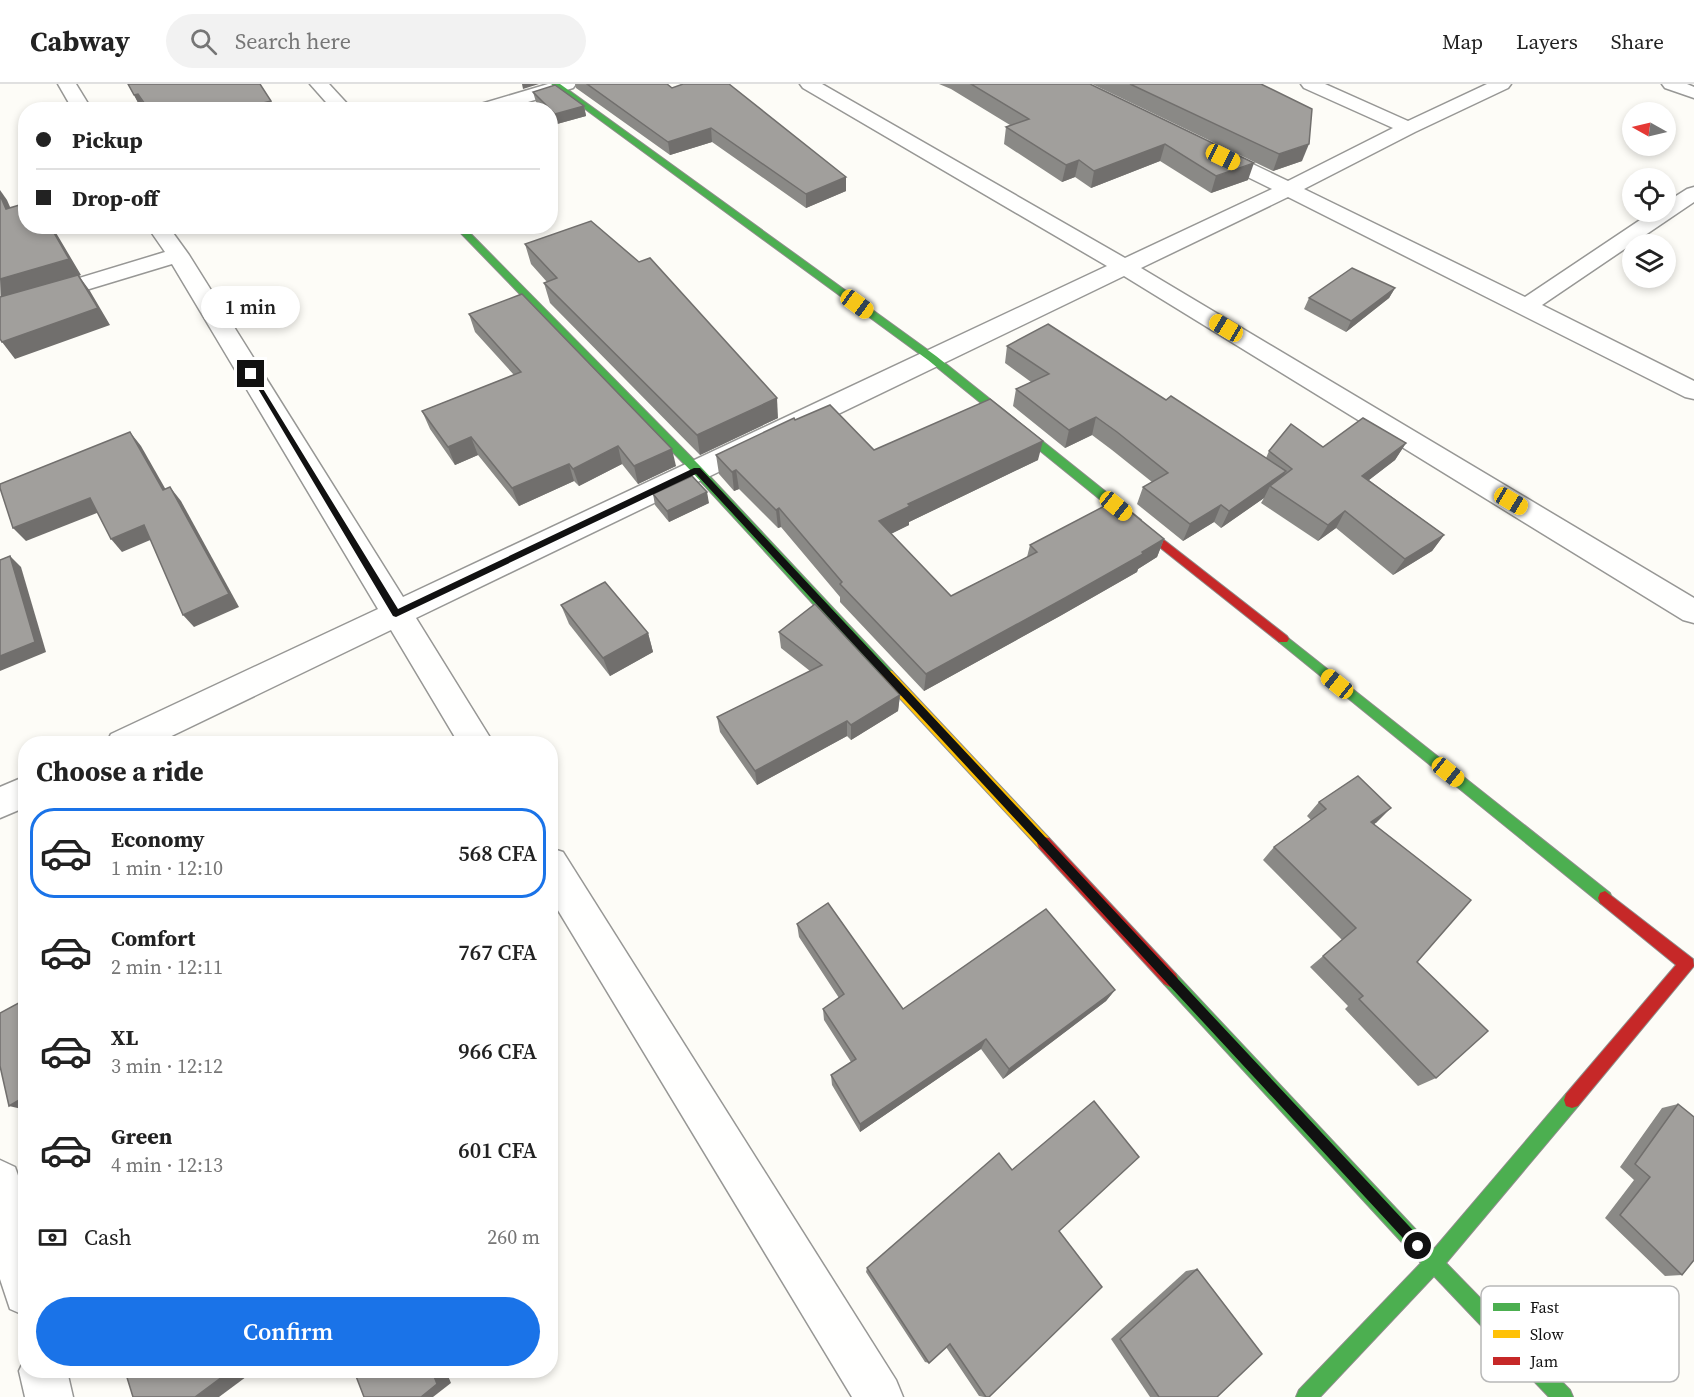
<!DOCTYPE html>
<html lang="en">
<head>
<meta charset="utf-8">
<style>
  :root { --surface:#fff; --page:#f2f2f2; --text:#222; --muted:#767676; --line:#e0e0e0; --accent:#1a73e8 }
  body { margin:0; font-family:"Source Serif 4",serif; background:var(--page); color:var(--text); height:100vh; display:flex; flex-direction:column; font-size:22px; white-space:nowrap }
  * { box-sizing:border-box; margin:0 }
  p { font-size:20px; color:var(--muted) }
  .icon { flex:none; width:33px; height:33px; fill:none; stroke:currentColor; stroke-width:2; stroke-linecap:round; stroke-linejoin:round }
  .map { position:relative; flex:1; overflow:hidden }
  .details { position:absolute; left:18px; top:652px; width:540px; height:642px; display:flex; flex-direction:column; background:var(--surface); border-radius:24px; box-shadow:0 3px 9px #0003 }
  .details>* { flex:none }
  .banner { position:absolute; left:18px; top:18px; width:540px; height:132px; border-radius:24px; box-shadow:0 3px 9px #0003; display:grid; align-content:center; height:132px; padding:0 18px; background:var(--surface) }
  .needle { width:39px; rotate:278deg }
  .controls { position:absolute; left:1622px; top:18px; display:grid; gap:12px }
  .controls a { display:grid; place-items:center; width:54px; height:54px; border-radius:50%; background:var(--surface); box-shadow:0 3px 9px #0003; font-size:30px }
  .end { position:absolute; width:27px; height:27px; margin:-14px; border:8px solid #111; background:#fff; box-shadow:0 0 0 3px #fff }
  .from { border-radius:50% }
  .bubble { position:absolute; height:42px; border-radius:21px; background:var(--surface); box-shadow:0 3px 9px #0003; font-size:20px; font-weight:600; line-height:42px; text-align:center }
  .car { position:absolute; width:18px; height:36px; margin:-18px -9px; border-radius:8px; box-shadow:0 0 4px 2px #0007; background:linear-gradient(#f5c518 24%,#345 0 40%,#f5c518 0 76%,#345 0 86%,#f5c518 0) }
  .banner b { display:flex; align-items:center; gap:21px; height:57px; font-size:22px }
  .banner b+b { border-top:2px solid var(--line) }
  .banner i { width:15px; height:15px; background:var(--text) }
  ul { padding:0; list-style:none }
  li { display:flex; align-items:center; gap:18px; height:90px; margin:0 12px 9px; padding:0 6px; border:3px solid transparent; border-radius:24px }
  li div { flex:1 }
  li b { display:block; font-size:22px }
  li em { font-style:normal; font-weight:600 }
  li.current { border-color:var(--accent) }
  li>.icon { width:54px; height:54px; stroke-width:1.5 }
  h2 { padding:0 18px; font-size:27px; line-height:72px }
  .pay { display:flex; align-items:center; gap:15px; height:66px; padding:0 18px; font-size:22px }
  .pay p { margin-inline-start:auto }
  .cta { display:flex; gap:12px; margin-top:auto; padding:12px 18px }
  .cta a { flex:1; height:69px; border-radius:36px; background:var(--accent); color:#fff; font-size:24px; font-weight:600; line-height:69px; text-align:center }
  header { display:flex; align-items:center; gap:36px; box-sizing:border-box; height:84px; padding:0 30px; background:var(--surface); border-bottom:2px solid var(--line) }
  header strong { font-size:28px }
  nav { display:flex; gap:33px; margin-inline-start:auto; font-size:21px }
  .search { width:420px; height:54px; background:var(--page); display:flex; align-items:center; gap:15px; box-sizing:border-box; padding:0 21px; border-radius:33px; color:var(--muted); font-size:22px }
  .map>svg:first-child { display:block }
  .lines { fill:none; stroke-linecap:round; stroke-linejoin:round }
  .street-casing { stroke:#979795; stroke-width:3 }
  .fast-casing { stroke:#8e8d8b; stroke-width:2 }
  .slow-casing { stroke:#8e8d8b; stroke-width:2 }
  .jam-casing { stroke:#8e8d8b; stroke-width:2 }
  .street { fill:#fffffe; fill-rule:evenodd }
  .fast { fill:#4caf50; fill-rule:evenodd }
  .slow { fill:#ffc107; fill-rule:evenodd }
  .jam { fill:#c62828; fill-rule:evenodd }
  .wall { fill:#8a8986 }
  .shaded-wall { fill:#716f6d }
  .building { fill:#a19f9c; stroke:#716f6d; stroke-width:1.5 }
  .route { fill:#111 }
  .key { fill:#fff; stroke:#b8b8b8; stroke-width:1.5 }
  .key-label { font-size:16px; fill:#111 }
</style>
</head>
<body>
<header>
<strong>Cabway</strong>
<div class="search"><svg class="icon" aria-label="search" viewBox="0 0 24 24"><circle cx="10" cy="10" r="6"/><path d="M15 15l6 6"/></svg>Search here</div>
<nav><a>Map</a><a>Layers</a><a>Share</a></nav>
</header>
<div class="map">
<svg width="1694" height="1313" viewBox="0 0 1694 1313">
  <rect width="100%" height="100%" fill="#fdfcf7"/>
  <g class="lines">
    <defs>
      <g id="street">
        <path d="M 58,0 L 76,0 L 92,26 L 73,26 Z"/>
        <path d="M 310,0 L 329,0 L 353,26 L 333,26 Z"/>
        <path d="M 548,0 L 576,0 L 573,4 L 502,26 L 472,26 L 474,22 Z"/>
        <path d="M 800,0 L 822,0 L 1125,174 L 1272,105 L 1205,72 L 1202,68 L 1205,64 L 1219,64 L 1288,97 L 1393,44 L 1304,4 L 1301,0 L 1325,0 L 1408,37 L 1487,0 L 1511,0 L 1508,4 L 1415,48 L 1304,105 L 1525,213 L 1652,128 L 1665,128 L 1665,119 L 1687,105 L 1694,103 L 1694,118 L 1542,221 L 1694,297 L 1694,315 L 1685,313 L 1288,113 L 1141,184 L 1694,514 L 1694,539 L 1683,536 L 1124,192 L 416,534 L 494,660 L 459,660 L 391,546 L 155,660 L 106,660 L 111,650 L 378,525 L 172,180 L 0,232 L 0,218 L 165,168 L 147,142 L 168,142 L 189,171 L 403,513 L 1107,182 L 803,4 Z"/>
        <path d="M 1662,0 L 1687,0 L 1694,3 L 1694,14 L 1665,4 Z"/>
        <path d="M 26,692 L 26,723 L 0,734 L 0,703 Z"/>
        <path d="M 550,764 L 563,768 L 896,1296 L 903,1313 L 852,1313 L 550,813 Z"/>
        <path d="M 0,1076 L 15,1083 L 26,1114 L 26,1232 L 10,1225 L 0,1195 Z"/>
        <path d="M 26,1272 L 26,1287 L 67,1287 L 73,1313 L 25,1313 L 19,1287 Z"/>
      </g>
      <g id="fast">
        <path d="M 551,0 L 560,0 L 936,272 L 1141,436 L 1141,442 L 1133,442 L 928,276 Z"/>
        <path d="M 454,142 L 463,142 L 701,383 L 892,587 L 893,591 L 892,595 L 882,595 L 693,389 Z"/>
        <path d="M 1283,550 L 1610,809 L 1612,814 L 1610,819 L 1605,821 L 1600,819 L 1279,558 L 1277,555 Z"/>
        <path d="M 1170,887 L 1176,890 L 1434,1165 L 1566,1010 L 1572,1008 L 1578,1010 L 1580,1016 L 1578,1022 L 1446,1179 L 1570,1306 L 1573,1313 L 1549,1313 L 1434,1192 L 1320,1313 L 1296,1313 L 1299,1306 L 1421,1179 L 1164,900 L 1162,895 L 1164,890 Z"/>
      </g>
      <path id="slow" d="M 887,586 L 892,587 L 1049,754 L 1051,759 L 1049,764 L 1044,765 L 1039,764 L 882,595 L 881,591 L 882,587 Z"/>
      <g id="jam">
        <path d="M 1137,435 L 1287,552 L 1289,555 L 1287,558 L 1279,558 L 1133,442 L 1131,439 Z"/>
        <path d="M 1044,753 L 1049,754 L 1176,890 L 1178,895 L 1176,900 L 1170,903 L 1164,900 L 1039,764 L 1037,759 L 1039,754 Z"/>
        <path d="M 1605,807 L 1693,875 L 1694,882 L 1578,1022 L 1572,1024 L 1566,1022 L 1564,1016 L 1566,1010 L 1676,881 L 1600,819 L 1598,814 L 1600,809 Z"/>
      </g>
    </defs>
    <use href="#street" class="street-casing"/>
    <use href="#fast" class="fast-casing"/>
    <use href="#slow" class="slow-casing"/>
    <use href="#jam" class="jam-casing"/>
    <use href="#street" class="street"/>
    <use href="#fast" class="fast"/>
    <use href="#slow" class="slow"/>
    <use href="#jam" class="jam"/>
  </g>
  <g class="wall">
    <path d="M 128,0 L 271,17 L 275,26 L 142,26 Z"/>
    <path d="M 575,0 L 667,0 L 672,4 L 846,107 L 806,124 L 712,58 L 670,71 L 576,4 Z"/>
    <path d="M 939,0 L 1090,0 L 1248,96 L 1211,109 L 1160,77 L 1091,104 L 1075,93 L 1062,98 L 1004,60 L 1006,43 L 1010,41 L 951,5 Z"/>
    <path d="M 1092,0 L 1261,0 L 1302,77 L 1273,87 Z"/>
    <path d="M 533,8 L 584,22 L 586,32 L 557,40 L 550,33 L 550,26 L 543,26 L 536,18 Z"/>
    <path d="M 525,160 L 778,334 L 700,371 L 550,219 L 544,199 L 547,198 L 531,180 Z"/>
    <path d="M 1395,204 L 1389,214 L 1346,248 L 1304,225 L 1309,214 Z"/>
    <path d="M 469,230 L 676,382 L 638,400 L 622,380 L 579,402 L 574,397 L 519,422 L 478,371 L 455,381 L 430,345 L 422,327 L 514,291 L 475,248 Z"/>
    <path d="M 1007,262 L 1166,316 L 1266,374 L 1269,367 L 1406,359 L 1395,376 L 1369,396 L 1444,451 L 1432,467 L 1393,491 L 1336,444 L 1318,457 L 1261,419 L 1264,414 L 1221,444 L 1214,438 L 1183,457 L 1137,420 L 1143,403 L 1152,398 L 1112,366 L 1092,351 L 1065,364 L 1013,322 L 1016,305 L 1031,298 L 1005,279 Z"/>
    <path d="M 795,336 L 874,366 L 1038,376 L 909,438 L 909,441 L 891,450 L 951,512 L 1027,473 L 1030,461 L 1164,455 L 1157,473 L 1138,485 L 1137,488 L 1060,532 L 924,607 L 840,518 L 840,513 L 781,443 L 778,444 L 739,405 L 734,407 L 719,390 L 716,371 Z"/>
    <path d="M 653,410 L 709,419 L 669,438 L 655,421 Z"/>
    <path d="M 561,521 L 648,549 L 653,568 L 610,592 L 569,540 Z"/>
    <path d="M 779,548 L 900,611 L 898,627 L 851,656 L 847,652 L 757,701 L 720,648 L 717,633 L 810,587 L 781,564 Z"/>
    <path d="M 1319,718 L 1377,738 L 1374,740 L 1417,878 L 1436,994 L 1418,1002 L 1345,925 L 1348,922 L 1310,883 L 1342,856 L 1263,776 L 1274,763 L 1311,736 L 1307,732 Z"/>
    <path d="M 797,840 L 903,925 L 1115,906 L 1106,917 L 1003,995 L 981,965 L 860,1048 L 832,1001 L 831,991 L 851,978 L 824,936 L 823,925 L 839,914 L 799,853 Z"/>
    <path d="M 1678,1020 L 1682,1191 L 1665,1192 L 1605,1134 L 1634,1096 L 1620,1083 L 1662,1024 Z"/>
    <path d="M 1059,1147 L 989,1313 L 984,1313 L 979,1312 L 946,1263 L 929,1279 L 925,1278 L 866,1188 L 867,1184 Z"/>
    <path d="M 1197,1185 L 1217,1313 L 1150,1313 L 1111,1255 L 1186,1187 Z"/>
  </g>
  <g class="shaded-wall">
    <path d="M 522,0 L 539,0 L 523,5 Z"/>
    <path d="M 138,10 L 147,26 L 142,26 L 134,11 Z"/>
    <path d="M 271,17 L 275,26 L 236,26 Z"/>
    <path d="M 584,22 L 586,32 L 557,40 L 555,30 Z"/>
    <path d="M 711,44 L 712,58 L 670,71 L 668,58 Z"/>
    <path d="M 1165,60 L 1160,77 L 1091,104 L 1094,87 Z"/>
    <path d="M 1309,60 L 1302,77 L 1273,87 L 1279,70 Z"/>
    <path d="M 1079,76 L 1075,93 L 1062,98 L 1066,81 Z"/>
    <path d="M 1254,79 L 1248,96 L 1211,109 L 1216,92 Z"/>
    <path d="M 846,93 L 846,107 L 806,124 L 806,110 Z"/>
    <path d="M 0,106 L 7,116 L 18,141 L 6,125 L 0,111 Z"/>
    <path d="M 50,142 L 52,142 L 81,191 L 79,192 L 90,207 L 110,241 L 15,275 L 2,258 L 0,195 Z"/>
    <path d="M 1395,204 L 1389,214 L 1346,248 L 1351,237 Z"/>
    <path d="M 777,314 L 778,334 L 700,371 L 697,351 Z"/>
    <path d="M 1096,333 L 1092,351 L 1065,364 L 1069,346 Z"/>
    <path d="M 130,348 L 141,362 L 174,420 L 163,406 Z"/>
    <path d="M 471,353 L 478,371 L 455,381 L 448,363 Z"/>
    <path d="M 1043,357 L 1038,376 L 909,438 L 909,441 L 878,456 L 879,437 L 908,420 Z"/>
    <path d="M 1406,359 L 1395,376 L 1352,409 L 1362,392 Z"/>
    <path d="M 618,362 L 622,380 L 579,402 L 573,385 Z"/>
    <path d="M 672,365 L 676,382 L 638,400 L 634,382 Z"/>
    <path d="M 569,380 L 574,397 L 519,422 L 512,404 Z"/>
    <path d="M 736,386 L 739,405 L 734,407 L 732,388 Z"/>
    <path d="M 1286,387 L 1277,405 L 1270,402 L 1264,414 L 1221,444 L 1229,427 Z"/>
    <path d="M 170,403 L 181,417 L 239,523 L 194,543 L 183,531 Z"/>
    <path d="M 707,408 L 709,419 L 669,438 L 667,427 Z"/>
    <path d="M 90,414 L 102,427 L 26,457 L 13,444 Z"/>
    <path d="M 1221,421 L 1214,438 L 1183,457 L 1190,440 Z"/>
    <path d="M 779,424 L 781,443 L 778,444 L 776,426 Z"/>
    <path d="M 1345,427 L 1336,444 L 1318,457 L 1328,441 Z"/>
    <path d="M 144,441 L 155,454 L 122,468 L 111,455 Z"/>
    <path d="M 1444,451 L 1432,467 L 1393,491 L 1405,475 Z"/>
    <path d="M 1164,455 L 1157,473 L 1138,485 L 1137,488 L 1060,532 L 924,607 L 926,590 L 1142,468 Z"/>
    <path d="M 10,472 L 21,483 L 46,568 L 0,587 L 0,572 Z"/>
    <path d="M 648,549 L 653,568 L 610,592 L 603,574 Z"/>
    <path d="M 900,611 L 898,627 L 851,656 L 851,641 Z"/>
    <path d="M 847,637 L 847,652 L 757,701 L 755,687 Z"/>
    <path d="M 1391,724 L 1377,738 L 1357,752 L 1371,738 Z"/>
    <path d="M 1115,906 L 1106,917 L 1003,995 L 1009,985 Z"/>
    <path d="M 986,955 L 981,965 L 860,1048 L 860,1040 Z"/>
    <path d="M 26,1012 L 26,1026 L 9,1022 Z"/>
    <path d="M 230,1287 L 254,1287 L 219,1313 L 195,1313 Z"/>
    <path d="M 432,1287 L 446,1287 L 451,1299 L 433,1313 L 421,1313 Z"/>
  </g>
  <g class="building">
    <path d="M 128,0 L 260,0 L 271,17 L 236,26 L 174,26 L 172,23 L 162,26 L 149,26 L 138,10 L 134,11 Z"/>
    <path d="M 587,0 L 667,0 L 672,4 L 683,0 L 729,0 L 846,93 L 806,110 L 711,44 L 668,58 Z"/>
    <path d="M 971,0 L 1090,0 L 1254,79 L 1216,92 L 1165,60 L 1094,87 L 1079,76 L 1066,81 L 1006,43 L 1029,35 Z"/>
    <path d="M 1130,0 L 1261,0 L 1312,25 L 1309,60 L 1279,70 Z"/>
    <path d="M 555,1 L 584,22 L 555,30 L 533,8 Z"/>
    <path d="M 0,111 L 6,125 L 26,119 L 26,142 L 50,142 L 69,175 L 0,195 Z"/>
    <path d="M 591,137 L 639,178 L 650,174 L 777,314 L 697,351 L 544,199 L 557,194 L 525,160 Z"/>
    <path d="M 1352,184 L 1395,204 L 1351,237 L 1309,214 Z"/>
    <path d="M 78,191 L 98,224 L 2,258 L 0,255 L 0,213 Z"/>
    <path d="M 522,210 L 672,365 L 634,382 L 618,362 L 573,385 L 569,380 L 512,404 L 471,353 L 448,363 L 422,327 L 521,288 L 469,230 Z"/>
    <path d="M 1048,240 L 1166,316 L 1171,312 L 1286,387 L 1229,427 L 1221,421 L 1190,440 L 1143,403 L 1168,389 L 1117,348 L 1096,333 L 1069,346 L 1016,305 L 1049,290 L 1007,262 Z"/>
    <path d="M 990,315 L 1043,357 L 908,420 L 910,422 L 879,437 L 951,512 L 1037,468 L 1030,461 L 1116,416 L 1164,455 L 1142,468 L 1143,470 L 1065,514 L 926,590 L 840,500 L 842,498 L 779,424 L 776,426 L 736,386 L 732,388 L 716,371 L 794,334 L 795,336 L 830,321 L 874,366 Z"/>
    <path d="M 1363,334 L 1406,359 L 1362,392 L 1444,451 L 1405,475 L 1345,427 L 1328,441 L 1270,402 L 1292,385 L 1269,367 L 1291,340 L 1323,363 Z"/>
    <path d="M 130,348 L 163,406 L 170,403 L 229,510 L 183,531 L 144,441 L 111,455 L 90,414 L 13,444 L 0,404 L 0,400 Z"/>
    <path d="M 692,392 L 707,408 L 667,427 L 653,410 Z"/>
    <path d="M 10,472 L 35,558 L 0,572 L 0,476 Z"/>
    <path d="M 605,498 L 648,549 L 603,574 L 561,521 Z"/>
    <path d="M 815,520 L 900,611 L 851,641 L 847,637 L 755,687 L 717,633 L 822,581 L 779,548 Z"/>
    <path d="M 1358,692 L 1391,724 L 1371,738 L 1471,816 L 1417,878 L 1488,947 L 1436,994 L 1359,915 L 1363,912 L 1323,872 L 1356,844 L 1274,763 L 1326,725 L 1319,718 Z"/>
    <path d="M 828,819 L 903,925 L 1046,825 L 1115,906 L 1009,985 L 986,955 L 860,1040 L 831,991 L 856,975 L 823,925 L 844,910 L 797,840 Z"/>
    <path d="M 26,915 L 26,1012 L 9,1022 L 0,982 L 0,929 Z"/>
    <path d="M 1094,1017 L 1139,1073 L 1059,1147 L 1102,1203 L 989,1313 L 986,1313 L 950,1260 L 929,1279 L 867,1184 L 999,1069 L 1012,1086 Z"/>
    <path d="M 1678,1020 L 1694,1033 L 1694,1176 L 1682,1191 L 1620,1131 L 1650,1093 L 1635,1080 Z"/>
    <path d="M 1197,1185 L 1262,1270 L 1217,1313 L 1159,1313 L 1120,1255 Z"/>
    <path d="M 125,1287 L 230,1287 L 195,1313 L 133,1313 Z"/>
    <path d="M 354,1287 L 432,1287 L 437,1300 L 421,1313 L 364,1313 Z"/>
  </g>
  <path class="route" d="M 248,288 L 254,290 L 398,525 L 694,384 L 700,384 L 1423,1157 L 1425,1162 L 1423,1166 L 1418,1168 L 1414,1166 L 696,390 L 396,533 L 393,532 Z"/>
  <rect x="1481" y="1202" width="198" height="96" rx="9" class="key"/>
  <rect x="1493" y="1219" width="27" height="8" fill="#4caf50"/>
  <rect x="1493" y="1246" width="27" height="8" fill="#ffc107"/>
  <rect x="1493" y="1273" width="27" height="8" fill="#c62828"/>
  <g class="key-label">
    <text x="1530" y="1229">Fast</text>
    <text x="1530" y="1256">Slow</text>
    <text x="1530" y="1283">Jam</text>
  </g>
</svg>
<div class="controls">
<a><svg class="needle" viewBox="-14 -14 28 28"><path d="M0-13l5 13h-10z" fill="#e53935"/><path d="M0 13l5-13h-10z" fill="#767676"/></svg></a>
<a><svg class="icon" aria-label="locate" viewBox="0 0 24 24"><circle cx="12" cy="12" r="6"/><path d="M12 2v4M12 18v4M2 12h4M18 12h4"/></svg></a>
<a><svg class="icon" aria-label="layers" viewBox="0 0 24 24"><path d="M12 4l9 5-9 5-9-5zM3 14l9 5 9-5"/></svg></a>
</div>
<i class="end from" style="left:1418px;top:1162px"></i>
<i class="end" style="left:251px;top:290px"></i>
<div class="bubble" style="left:201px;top:202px;width:99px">1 min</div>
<i class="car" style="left:1223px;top:73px;rotate:116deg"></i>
<i class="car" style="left:857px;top:220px;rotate:126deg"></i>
<i class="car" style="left:1226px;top:244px;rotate:301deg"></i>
<i class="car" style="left:1511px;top:417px;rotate:121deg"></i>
<i class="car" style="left:1116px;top:422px;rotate:129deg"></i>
<i class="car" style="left:1337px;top:600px;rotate:309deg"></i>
<i class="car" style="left:1448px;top:688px;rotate:129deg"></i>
<div class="banner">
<b><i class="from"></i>Pickup</b>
<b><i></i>Drop-off</b>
</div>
<section class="details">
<h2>Choose a ride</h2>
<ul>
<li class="current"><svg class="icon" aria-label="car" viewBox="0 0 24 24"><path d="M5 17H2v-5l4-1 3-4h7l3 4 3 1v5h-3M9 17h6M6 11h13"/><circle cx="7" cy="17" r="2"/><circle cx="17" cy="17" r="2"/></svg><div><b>Economy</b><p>1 min · 12:10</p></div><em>568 CFA</em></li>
<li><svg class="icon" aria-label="car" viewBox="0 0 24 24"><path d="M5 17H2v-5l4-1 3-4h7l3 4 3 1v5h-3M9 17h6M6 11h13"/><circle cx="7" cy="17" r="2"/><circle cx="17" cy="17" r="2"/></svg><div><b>Comfort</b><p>2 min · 12:11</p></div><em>767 CFA</em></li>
<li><svg class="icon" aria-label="car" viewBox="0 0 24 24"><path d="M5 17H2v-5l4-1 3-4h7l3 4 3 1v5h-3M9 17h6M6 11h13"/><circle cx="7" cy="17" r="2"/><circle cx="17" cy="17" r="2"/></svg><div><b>XL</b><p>3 min · 12:12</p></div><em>966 CFA</em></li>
<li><svg class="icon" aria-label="car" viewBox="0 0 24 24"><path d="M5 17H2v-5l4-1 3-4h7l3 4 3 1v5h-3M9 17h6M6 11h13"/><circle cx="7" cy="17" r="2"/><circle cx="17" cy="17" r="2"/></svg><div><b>Green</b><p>4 min · 12:13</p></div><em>601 CFA</em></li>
</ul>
<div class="pay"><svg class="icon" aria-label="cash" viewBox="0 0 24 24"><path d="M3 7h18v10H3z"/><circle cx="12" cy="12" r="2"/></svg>Cash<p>260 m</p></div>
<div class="cta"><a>Confirm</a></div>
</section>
</div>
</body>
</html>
